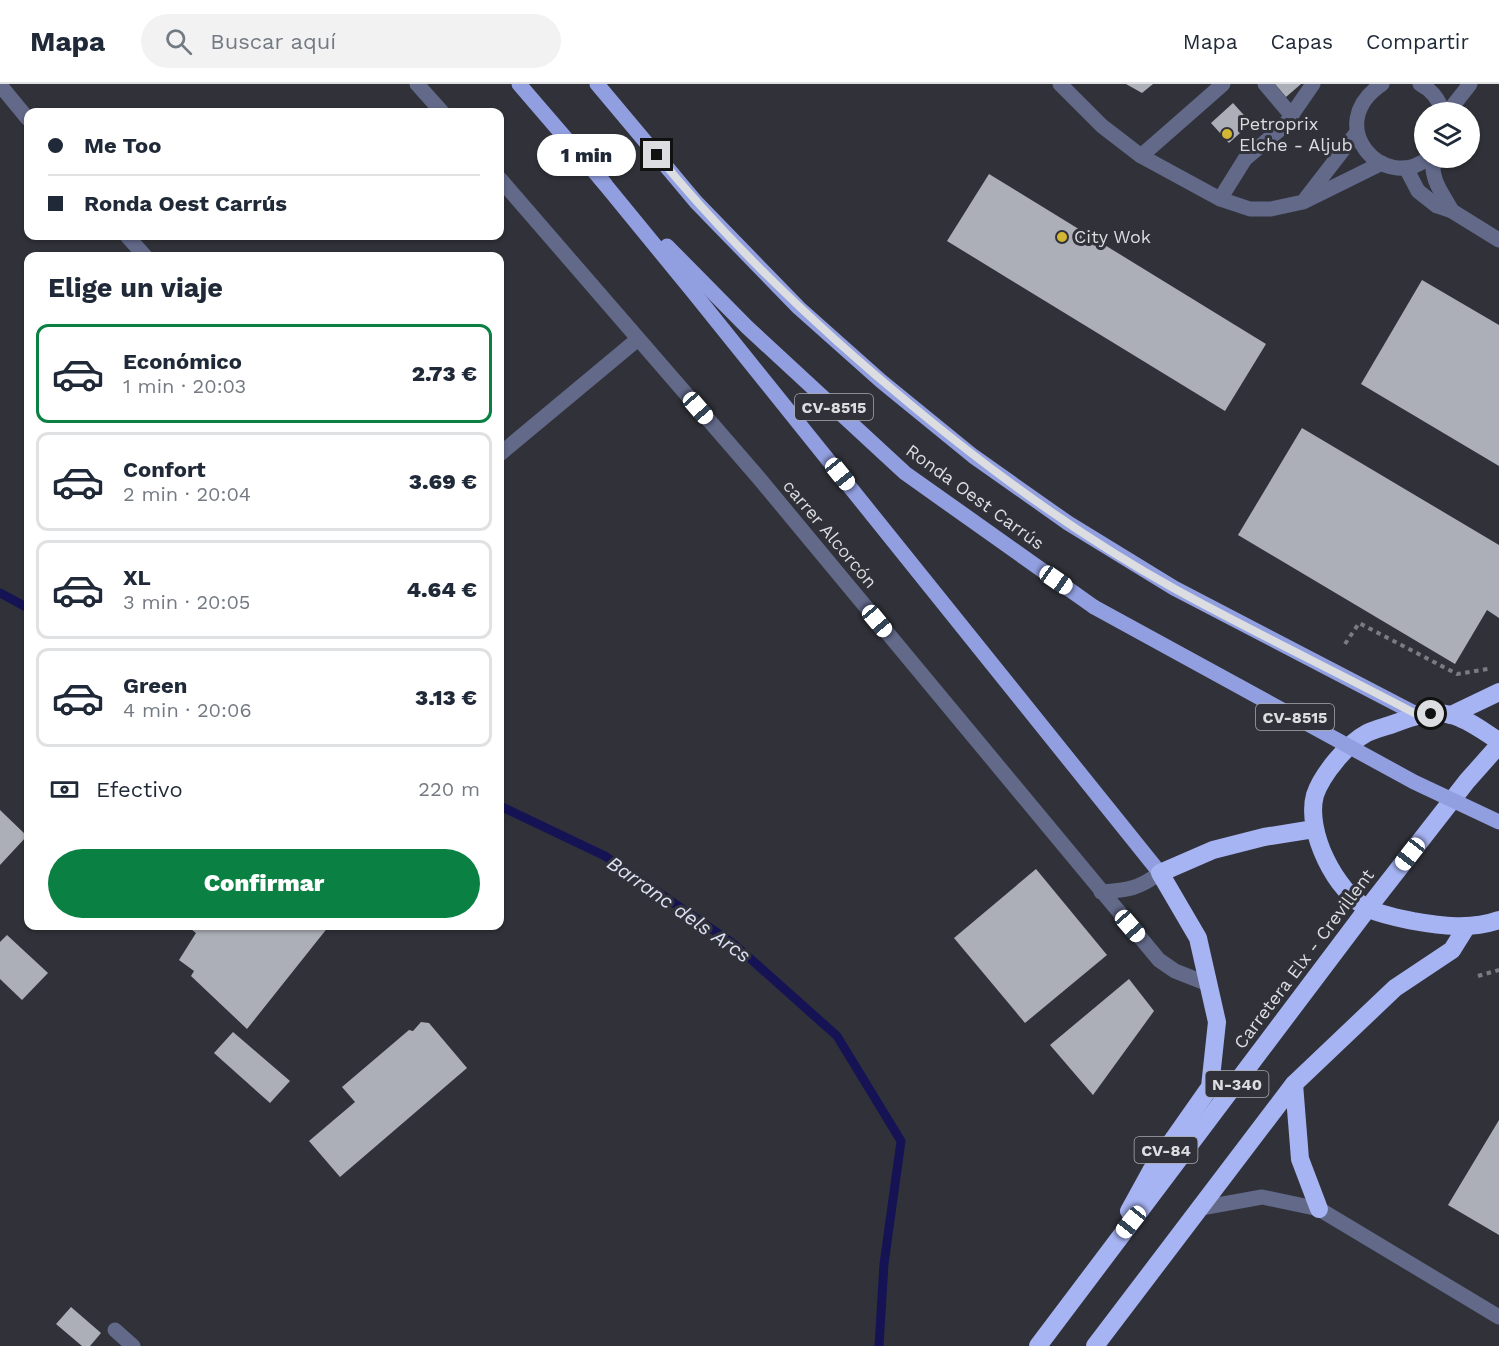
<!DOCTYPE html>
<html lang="es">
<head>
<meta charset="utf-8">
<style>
  :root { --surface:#fff; --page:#f2f2f3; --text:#1f2937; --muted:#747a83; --line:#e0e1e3; --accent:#0b8043 }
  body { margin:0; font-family:"Work Sans",sans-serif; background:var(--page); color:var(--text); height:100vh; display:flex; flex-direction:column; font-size:22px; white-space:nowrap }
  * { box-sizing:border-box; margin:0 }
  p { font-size:20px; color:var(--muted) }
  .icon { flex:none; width:33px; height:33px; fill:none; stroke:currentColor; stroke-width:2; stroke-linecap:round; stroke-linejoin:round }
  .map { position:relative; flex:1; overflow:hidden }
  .drawer { position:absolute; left:24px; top:168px; width:480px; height:678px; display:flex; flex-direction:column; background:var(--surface); border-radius:12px; box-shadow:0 2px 4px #0004 }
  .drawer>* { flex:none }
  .banner { position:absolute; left:24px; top:24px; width:480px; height:132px; border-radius:12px; box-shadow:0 2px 4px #0004; display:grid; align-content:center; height:132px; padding:0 24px; background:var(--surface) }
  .controls { position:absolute; left:1414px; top:18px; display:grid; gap:12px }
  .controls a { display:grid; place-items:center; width:66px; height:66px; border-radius:50%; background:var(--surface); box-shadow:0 2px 4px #0004; font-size:30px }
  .end { position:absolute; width:27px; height:27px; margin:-14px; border:8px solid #dbdde1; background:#111; box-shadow:0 0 0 3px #111 }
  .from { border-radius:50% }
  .bubble { position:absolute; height:42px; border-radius:21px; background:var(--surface); box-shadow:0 2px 4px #0004; font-size:20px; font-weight:800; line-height:42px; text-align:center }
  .car { position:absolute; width:18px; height:36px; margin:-18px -9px; border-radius:8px; box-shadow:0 0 4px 2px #0007; background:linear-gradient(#fff 24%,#345 0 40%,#fff 0 76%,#345 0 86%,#fff 0) }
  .banner b { display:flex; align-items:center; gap:21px; height:57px; font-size:22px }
  .banner b+b { border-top:2px solid var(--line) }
  .banner i { width:15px; height:15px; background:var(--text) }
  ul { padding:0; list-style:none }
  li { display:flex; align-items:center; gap:18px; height:99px; margin:0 12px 9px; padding:0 12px; border:3px solid var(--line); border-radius:12px }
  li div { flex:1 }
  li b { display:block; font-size:22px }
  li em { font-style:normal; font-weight:800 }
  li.active { border-color:var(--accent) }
  li>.icon { width:54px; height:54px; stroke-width:1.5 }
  h2 { padding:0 24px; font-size:27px; line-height:72px }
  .pay { display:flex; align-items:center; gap:15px; height:66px; padding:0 24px; font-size:22px }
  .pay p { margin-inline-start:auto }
  .action { display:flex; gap:12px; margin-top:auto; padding:12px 24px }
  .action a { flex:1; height:69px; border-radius:36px; background:var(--accent); color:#fff; font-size:24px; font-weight:800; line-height:69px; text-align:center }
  header { display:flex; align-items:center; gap:36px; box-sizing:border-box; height:84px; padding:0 30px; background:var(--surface); border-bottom:2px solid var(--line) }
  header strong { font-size:28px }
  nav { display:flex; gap:33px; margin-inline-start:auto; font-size:21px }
  .search { width:420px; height:54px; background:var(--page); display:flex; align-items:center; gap:15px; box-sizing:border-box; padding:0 21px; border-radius:33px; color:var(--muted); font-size:22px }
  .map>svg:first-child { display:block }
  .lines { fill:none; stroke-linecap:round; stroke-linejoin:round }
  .stream { stroke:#151354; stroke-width:9 }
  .building { fill:#adafb8 }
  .path { stroke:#7b7c82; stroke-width:4; stroke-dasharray:4.5 4.5; stroke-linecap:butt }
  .lane { stroke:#626989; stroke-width:15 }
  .street { stroke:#626989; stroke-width:15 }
  .primary { stroke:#919edf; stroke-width:15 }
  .highway { stroke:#a7b4f3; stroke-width:18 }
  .primary-bridge { stroke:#919edf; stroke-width:15 }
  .route { stroke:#dbdde1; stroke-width:8 }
  .poi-dot { fill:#d4b635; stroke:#313239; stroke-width:2 }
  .labels { text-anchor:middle; stroke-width:6; stroke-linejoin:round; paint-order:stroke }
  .shield { fill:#313239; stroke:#a8aaaf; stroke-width:1.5 }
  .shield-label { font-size:16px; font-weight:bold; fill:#dbdde1 }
  .poi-label { font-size:18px; fill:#dbdde1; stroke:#313239; text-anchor:start }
  .street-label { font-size:18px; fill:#dbdde1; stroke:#313239 }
  .water-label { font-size:20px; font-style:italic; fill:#dbe0f4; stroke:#313239 }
</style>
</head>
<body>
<header>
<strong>Mapa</strong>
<div class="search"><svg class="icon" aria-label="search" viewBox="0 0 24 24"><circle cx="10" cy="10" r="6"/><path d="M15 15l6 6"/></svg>Buscar aquí</div>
<nav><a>Mapa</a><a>Capas</a><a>Compartir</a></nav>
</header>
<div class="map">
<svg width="1499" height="1262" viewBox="0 0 1499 1262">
  <rect width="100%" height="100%" fill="#313239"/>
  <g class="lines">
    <g class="stream">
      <path d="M 0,509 L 28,524"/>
      <path d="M 500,722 L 605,772 L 735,861 L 837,952 L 901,1057 L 884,1180 L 879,1262"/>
    </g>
  </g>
  <g class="building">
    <path d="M 1126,0 L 1153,0 L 1142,9 Z"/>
    <path d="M 1275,0 L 1301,0 L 1286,13 Z"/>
    <path d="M 1233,19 L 1251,39 L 1229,59 L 1211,39 Z"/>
    <path d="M 989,90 L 1266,260 L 1225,327 L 947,157 Z"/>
    <path d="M 1422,196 L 1499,241 L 1499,382 L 1361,300 Z"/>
    <path d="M 1302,344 L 1499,461 L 1499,534 L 1487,526 L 1455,580 L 1238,451 Z"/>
    <path d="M 0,726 L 27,752 L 0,781 Z"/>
    <path d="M 1036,785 L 1107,871 L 1025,939 L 954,854 Z"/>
    <path d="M 187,842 L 329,842 L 247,945 L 191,892 L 194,887 L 179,876 L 196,849 Z"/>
    <path d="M 7,851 L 48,889 L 22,916 L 0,895 L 0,858 Z"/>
    <path d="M 1129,895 L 1154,927 L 1093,1011 L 1050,961 Z"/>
    <path d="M 421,938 L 429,939 L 467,984 L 340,1093 L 309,1057 L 355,1018 L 342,1003 L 409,946 L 413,947 Z"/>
    <path d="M 233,948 L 290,997 L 270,1019 L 214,969 Z"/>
    <path d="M 1499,1036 L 1499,1151 L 1448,1121 Z"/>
    <path d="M 71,1223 L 101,1249 L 90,1262 L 82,1262 L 56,1240 Z"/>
  </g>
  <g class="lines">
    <g class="path">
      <path d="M 1345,560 L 1359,539 L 1457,590 L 1488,585"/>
      <path d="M 1478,892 L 1499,886"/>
    </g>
    <g class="lane">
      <path d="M 1060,0 L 1102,42 L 1141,72 L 1220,115 L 1250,125 L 1271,125 L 1303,118 L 1382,79"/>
      <path d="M 1265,0 L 1292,32"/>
      <path d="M 1141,72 L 1223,0"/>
      <path d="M 1306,114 L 1357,48"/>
      <path d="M 1220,115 L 1245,75 L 1284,42 L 1313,0"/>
    </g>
    <g class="street">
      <path d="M 417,0 L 442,28"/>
      <path d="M 1382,0 C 1321,41 1384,110 1428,74"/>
      <path d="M 1420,0 C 1432,6 1439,15 1443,28"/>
      <path d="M 0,1 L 28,35"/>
      <path d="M 1448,28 L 1470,0"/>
      <path d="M 1433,74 C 1431,97 1441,107 1452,127"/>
      <path d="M 1406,84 L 1418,107 L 1437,122 L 1452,127 L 1499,156"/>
      <path d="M 500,95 L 758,393 L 1159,876 L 1175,887 L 1208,900"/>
      <path d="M 127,152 L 145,172"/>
      <path d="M 500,370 L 638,255"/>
      <path d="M 1101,808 C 1128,806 1138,805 1160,789"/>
      <path d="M 1201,1124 L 1262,1113 L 1319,1125 L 1499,1233"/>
      <path d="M 115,1246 L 133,1262"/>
    </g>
    <g class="primary">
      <path d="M 519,0 L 605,100"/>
      <path d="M 597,0 L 696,118 L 799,224 L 881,297 L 973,372 L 1068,439 L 1174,504 L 1418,631"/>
      <path d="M 599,93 L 694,209 L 1160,789"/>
      <path d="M 667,162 L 747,243 L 905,389 L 1094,523"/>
    </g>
    <g class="highway">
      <path d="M 1451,631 L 1499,608"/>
      <path d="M 1499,657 C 1484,648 1468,635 1451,631 C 1431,626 1412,633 1393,640 C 1385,643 1375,645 1367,649 C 1348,659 1322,690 1315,711 C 1305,747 1336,809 1369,825 C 1382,831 1399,834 1413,837 C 1441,842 1471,846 1499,836"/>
      <path d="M 1294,1000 L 1300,1075 L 1319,1125"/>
      <path d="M 1129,1127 L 1151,1087 L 1210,1003 L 1217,938 L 1198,854 L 1160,789 L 1213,766 L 1264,753 L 1314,745"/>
      <path d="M 1038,1262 L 1368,824 L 1467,697 L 1499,661"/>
      <path d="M 1095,1262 L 1294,1000 L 1395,904 L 1452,866 L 1467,842"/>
    </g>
    <path class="primary-bridge" d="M 1094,523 L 1414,698 L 1499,738"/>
  </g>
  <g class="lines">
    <path class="route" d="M 657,71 C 734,165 822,248 916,325 C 997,392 1083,454 1175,505 C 1255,549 1337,588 1418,631 L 1431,630"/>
  </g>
  <g class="poi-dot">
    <circle cx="1227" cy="50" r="6"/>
    <circle cx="1062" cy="153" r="6"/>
  </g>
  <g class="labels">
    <g class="shield">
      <rect x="795" y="310" width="78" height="26" rx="4.5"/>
      <rect x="1256" y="620" width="78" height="26" rx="4.5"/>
      <rect x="1205.5" y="987" width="63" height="26" rx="4.5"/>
      <rect x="1134.5" y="1053" width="63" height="26" rx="4.5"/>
    </g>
    <g class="shield-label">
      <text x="834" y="329">CV-8515</text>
      <text x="1295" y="639">CV-8515</text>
      <text x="1237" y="1006">N-340</text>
      <text x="1166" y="1072">CV-84</text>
    </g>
    <g class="poi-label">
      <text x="1239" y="46">Petroprix<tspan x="1239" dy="21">Elche - Aljub</tspan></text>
      <text x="1074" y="159">City Wok</text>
    </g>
    <g class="street-label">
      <text transform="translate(975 413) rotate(36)" y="6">Ronda Oest Carrús</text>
      <text transform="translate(830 450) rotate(50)" y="6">carrer Alcorcón</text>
      <text transform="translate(1304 875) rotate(-53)" y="6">Carretera Elx - Crevillent</text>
    </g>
    <g class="water-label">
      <text transform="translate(679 825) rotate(35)" y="7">Barranc dels Arcs</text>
    </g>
  </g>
</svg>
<div class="controls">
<a><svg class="icon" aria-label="layers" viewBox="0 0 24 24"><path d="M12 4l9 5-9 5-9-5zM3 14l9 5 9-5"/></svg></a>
</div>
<i class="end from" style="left:1431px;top:630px"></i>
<i class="end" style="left:657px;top:71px"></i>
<div class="bubble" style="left:537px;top:50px;width:99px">1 min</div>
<i class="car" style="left:698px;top:324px;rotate:139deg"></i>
<i class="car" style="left:840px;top:390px;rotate:141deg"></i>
<i class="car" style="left:1056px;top:496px;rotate:125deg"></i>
<i class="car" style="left:877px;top:537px;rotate:140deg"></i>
<i class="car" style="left:1410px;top:770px;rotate:218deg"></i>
<i class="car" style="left:1130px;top:842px;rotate:139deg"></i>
<i class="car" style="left:1131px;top:1138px;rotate:219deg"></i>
<div class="banner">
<b><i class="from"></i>Me Too</b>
<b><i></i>Ronda Oest Carrús</b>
</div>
<section class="drawer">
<h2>Elige un viaje</h2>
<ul>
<li class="active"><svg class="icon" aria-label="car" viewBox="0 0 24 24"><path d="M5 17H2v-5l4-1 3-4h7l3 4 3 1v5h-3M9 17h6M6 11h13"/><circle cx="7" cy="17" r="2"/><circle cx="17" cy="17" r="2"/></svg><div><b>Económico</b><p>1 min · 20:03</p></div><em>2.73 €</em></li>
<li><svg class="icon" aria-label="car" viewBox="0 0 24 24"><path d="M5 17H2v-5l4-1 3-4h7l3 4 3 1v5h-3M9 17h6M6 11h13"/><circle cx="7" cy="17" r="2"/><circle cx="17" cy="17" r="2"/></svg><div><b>Confort</b><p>2 min · 20:04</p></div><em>3.69 €</em></li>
<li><svg class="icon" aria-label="car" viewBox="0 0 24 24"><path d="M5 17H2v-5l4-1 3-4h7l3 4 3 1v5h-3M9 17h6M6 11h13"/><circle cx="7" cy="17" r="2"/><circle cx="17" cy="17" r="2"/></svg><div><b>XL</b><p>3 min · 20:05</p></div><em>4.64 €</em></li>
<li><svg class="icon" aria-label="car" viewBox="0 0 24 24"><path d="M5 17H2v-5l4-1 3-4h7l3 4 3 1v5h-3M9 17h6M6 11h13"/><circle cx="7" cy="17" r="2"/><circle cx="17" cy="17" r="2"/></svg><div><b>Green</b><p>4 min · 20:06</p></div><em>3.13 €</em></li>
</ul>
<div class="pay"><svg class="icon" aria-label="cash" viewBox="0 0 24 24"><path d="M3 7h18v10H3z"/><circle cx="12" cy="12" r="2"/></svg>Efectivo<p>220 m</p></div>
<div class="action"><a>Confirmar</a></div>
</section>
</div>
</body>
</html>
